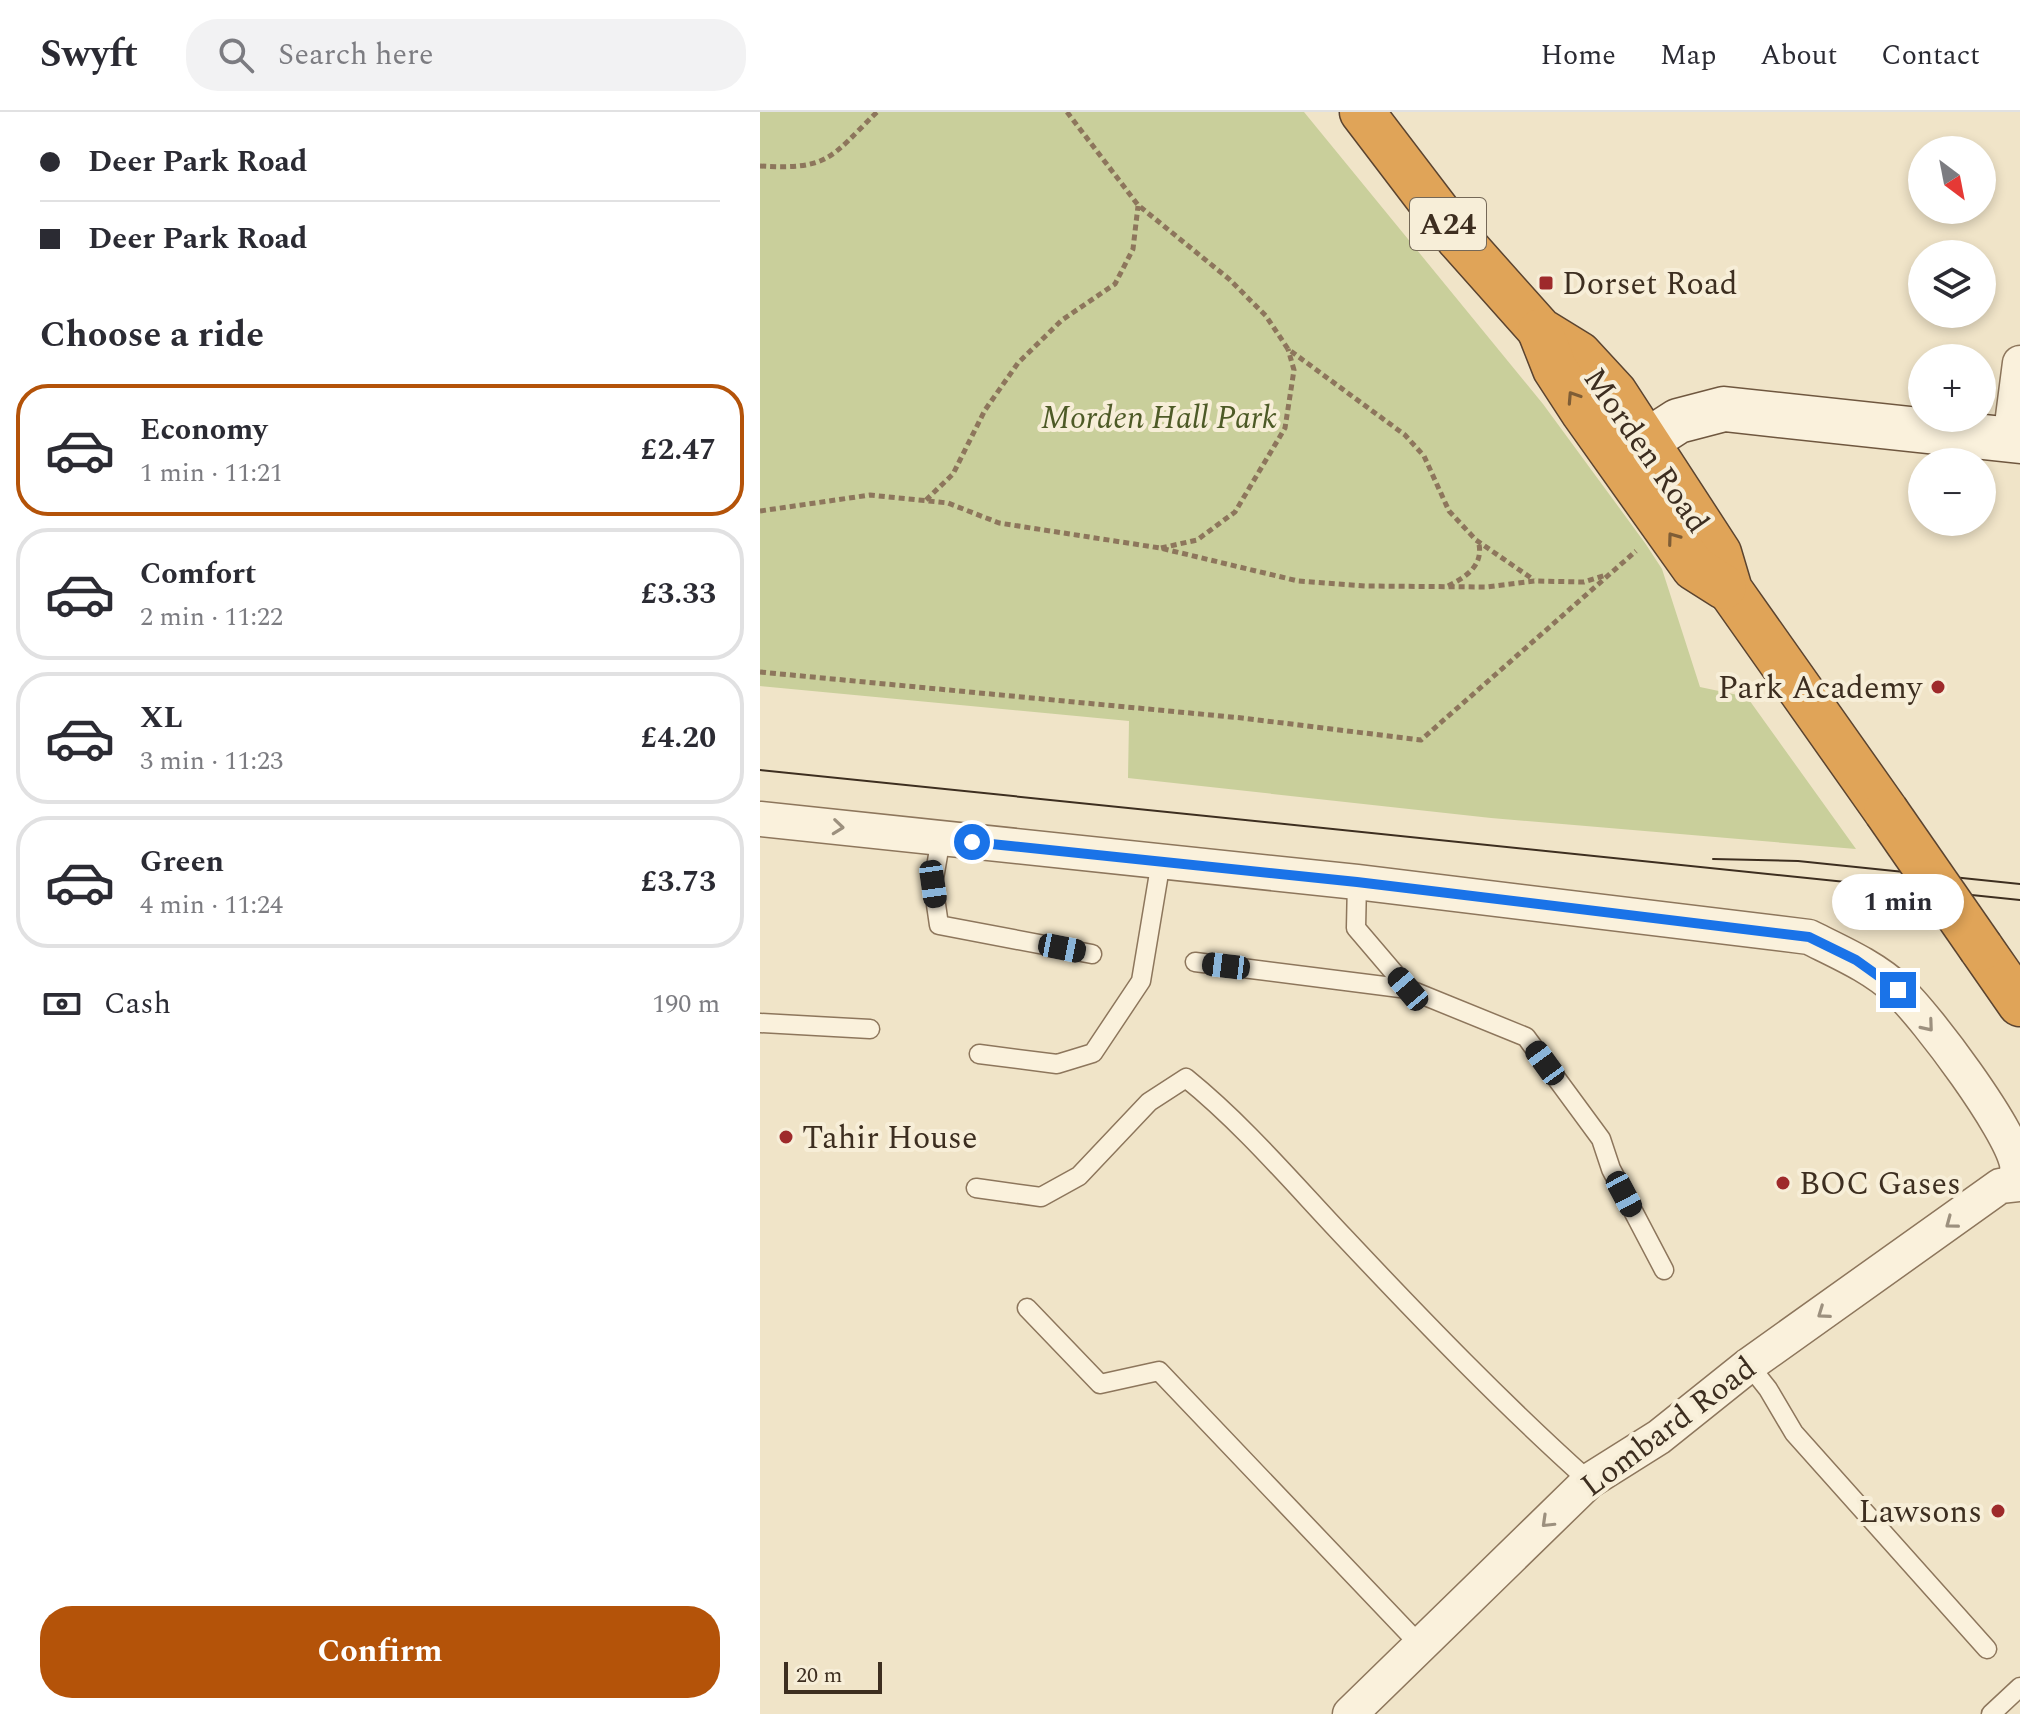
<!DOCTYPE html>
<html lang="en">
<head>
<meta charset="utf-8">
<style>
  :root { --surface:#fff; --page:#f2f2f3; --text:#2b2b33; --muted:#7c7c81; --line:#e1e1e2; --accent:#b45309 }
  body { margin:0; font-family:Spectral,serif; background:var(--page); color:var(--text); height:100vh; display:flex; flex-direction:column; font-size:30px; white-space:nowrap }
  * { box-sizing:border-box; margin:0 }
  p { font-size:26px; color:var(--muted) }
  .icon { flex:none; width:44px; height:44px; fill:none; stroke:currentColor; stroke-width:2; stroke-linecap:round; stroke-linejoin:round }
  .map { position:relative; flex:1; overflow:hidden }
  .sheet { display:flex; flex-direction:column; background:var(--surface); width:760px }
  .sheet>* { flex:none }
  .guide { display:grid; align-content:center; height:176px; padding:0 40px; background:var(--surface) }
  .needle { width:52px; rotate:148deg }
  .tools { position:absolute; left:1148px; top:24px; display:grid; gap:16px }
  .tools a { display:grid; place-items:center; width:88px; height:88px; border-radius:50%; background:var(--surface); box-shadow:0 4px 12px #0003; font-size:40px }
  .scale { position:absolute; left:24px; bottom:20px; width:98px; box-sizing:border-box; padding-left:8px; border:4px solid #3d2e20; border-top:0; font-size:22px; line-height:28px; white-space:nowrap; color:#3d2e20; -webkit-text-stroke:6px #f7eed8; paint-order:stroke }
  .end { position:absolute; width:36px; height:36px; margin:-18px; border:10px solid #1a73e8; background:#fff; box-shadow:0 0 0 4px #fff }
  .from { border-radius:50% }
  .bubble { position:absolute; height:56px; border-radius:28px; background:var(--surface); box-shadow:0 4px 12px #0003; font-size:26px; font-weight:700; line-height:56px; text-align:center }
  .car { position:absolute; width:24px; height:48px; margin:-24px -12px; border-radius:10px; box-shadow:0 0 6px 2px #0007; background:linear-gradient(#222 24%,#8ab4d8 0 40%,#222 0 76%,#8ab4d8 0 86%,#222 0) }
  .guide b { display:flex; align-items:center; gap:28px; height:76px; font-size:30px }
  .guide b+b { border-top:2px solid var(--line) }
  .guide i { width:20px; height:20px; background:var(--text) }
  ul { padding:0; list-style:none }
  li { display:flex; align-items:center; gap:24px; height:132px; margin:0 16px 12px; padding:0 24px; border:4px solid var(--line); border-radius:32px }
  li div { flex:1 }
  li b { display:block; font-size:30px }
  li em { font-style:normal; font-weight:700 }
  li.selected { border-color:var(--accent) }
  li>.icon { width:72px; height:72px; stroke-width:1.5 }
  h2 { padding:0 40px; font-size:36px; line-height:96px }
  .pay { display:flex; align-items:center; gap:20px; height:88px; padding:0 40px; font-size:30px }
  .pay p { margin-inline-start:auto }
  .primary-button { display:flex; gap:16px; margin-top:auto; padding:16px 40px }
  .primary-button a { flex:1; height:92px; border-radius:32px; background:var(--accent); color:#fff; font-size:32px; font-weight:700; line-height:92px; text-align:center }
  header { display:flex; align-items:center; gap:48px; box-sizing:border-box; height:112px; padding:0 40px; background:var(--surface); border-bottom:2px solid var(--line) }
  header strong { font-size:38px }
  nav { display:flex; gap:44px; margin-inline-start:auto; font-size:28px }
  .search { width:560px; height:72px; background:var(--page); display:flex; align-items:center; gap:20px; box-sizing:border-box; padding:0 28px; border-radius:32px; color:var(--muted); font-size:30px }
  main { display:flex; flex:1; min-height:0 }
  .map>svg:first-child { display:block }
  .green { fill:#c9cf9b }
  .lines { fill:none; stroke-linecap:round; stroke-linejoin:round }
  .lane-casing { stroke:#8d765c; stroke-width:21 }
  .street-casing { stroke:#8d765c; stroke-width:37 }
  .secondary-casing { stroke:#6f573f; stroke-width:47 }
  .highway-casing { stroke:#5b4430; stroke-width:47 }
  .path { stroke:#8d765c; stroke-width:5; stroke-dasharray:6 4; stroke-linecap:butt }
  .lane { stroke:#faf1dc; stroke-width:18 }
  .street { stroke:#faf1dc; stroke-width:34 }
  .secondary { stroke:#faf1dc; stroke-width:44 }
  .highway { stroke:#e0a458; stroke-width:44 }
  .tram { stroke:#3d2e20; stroke-width:2 }
  .highway-bridge-casing { stroke:#5b4430; stroke-width:47; stroke-linecap:butt }
  .highway-bridge { stroke:#e0a458; stroke-width:44 }
  .oneway { stroke:#7e5d36 }
  .oneway2 { stroke:#9c907e }
  .route { stroke:#1a73e8; stroke-width:10 }
  .poi-dot { fill:#9e2a2b; stroke:#f7eed8; stroke-width:3 }
  .labels { text-anchor:middle; stroke-width:8; stroke-linejoin:round; paint-order:stroke }
  .shield { fill:#f7eed8; stroke:#756857; stroke-width:2 }
  .shield-label { font-size:30px; font-weight:bold; fill:#3d2e20 }
  .poi-label { font-size:32px; fill:#3d2e20; stroke:#f7eed8; text-anchor:start }
  .park-label { font-size:32px; font-style:italic; fill:#4d5a26; stroke:#f7eed8 }
  .street-label { font-size:32px; fill:#3d2e20; stroke:#f7eed8 }
</style>
</head>
<body>
<header>
<strong>Swyft</strong>
<div class="search"><svg class="icon" aria-label="search" viewBox="0 0 24 24"><circle cx="10" cy="10" r="6"/><path d="M15 15l6 6"/></svg>Search here</div>
<nav><a>Home</a><a>Map</a><a>About</a><a>Contact</a></nav>
</header>
<main>
<section class="sheet">
<div class="guide">
<b><i class="from"></i>Deer Park Road</b>
<b><i></i>Deer Park Road</b>
</div>
<h2>Choose a ride</h2>
<ul>
<li class="selected"><svg class="icon" aria-label="car" viewBox="0 0 24 24"><path d="M5 17H2v-5l4-1 3-4h7l3 4 3 1v5h-3M9 17h6M6 11h13"/><circle cx="7" cy="17" r="2"/><circle cx="17" cy="17" r="2"/></svg><div><b>Economy</b><p>1 min · 11:21</p></div><em>£2.47</em></li>
<li><svg class="icon" aria-label="car" viewBox="0 0 24 24"><path d="M5 17H2v-5l4-1 3-4h7l3 4 3 1v5h-3M9 17h6M6 11h13"/><circle cx="7" cy="17" r="2"/><circle cx="17" cy="17" r="2"/></svg><div><b>Comfort</b><p>2 min · 11:22</p></div><em>£3.33</em></li>
<li><svg class="icon" aria-label="car" viewBox="0 0 24 24"><path d="M5 17H2v-5l4-1 3-4h7l3 4 3 1v5h-3M9 17h6M6 11h13"/><circle cx="7" cy="17" r="2"/><circle cx="17" cy="17" r="2"/></svg><div><b>XL</b><p>3 min · 11:23</p></div><em>£4.20</em></li>
<li><svg class="icon" aria-label="car" viewBox="0 0 24 24"><path d="M5 17H2v-5l4-1 3-4h7l3 4 3 1v5h-3M9 17h6M6 11h13"/><circle cx="7" cy="17" r="2"/><circle cx="17" cy="17" r="2"/></svg><div><b>Green</b><p>4 min · 11:24</p></div><em>£3.73</em></li>
</ul>
<div class="pay"><svg class="icon" aria-label="cash" viewBox="0 0 24 24"><path d="M3 7h18v10H3z"/><circle cx="12" cy="12" r="2"/></svg>Cash<p>190 m</p></div>
<div class="primary-button"><a>Confirm</a></div>
</section>
<div class="map">
<svg width="1260" height="1602" viewBox="0 0 1260 1602">
  <rect width="100%" height="100%" fill="#f0e4c8"/>
  <path class="green" d="M 0,0 L 544,0 L 783,292 L 885,431 L 902,457 L 940,575 L 987,585 L 1096,737 L 731,706 L 368,666 L 369,609 L 0,574 Z"/>
  <g class="lines">
    <defs>
      <g id="lane">
        <path d="M 181,726 L 173,772 L 179,813 L 332,842"/>
        <path d="M 597,770 L 596,816 L 648,877 L 766,925 L 841,1027 L 851,1057 L 904,1158"/>
        <path d="M 435,850 L 648,877"/>
        <path d="M 0,911 L 110,917"/>
        <path d="M 219,942 L 297,952 L 333,941 L 381,869 L 401,749"/>
        <path d="M 216,1076 L 281,1085 L 319,1064 L 389,990 L 426,966 C 484,1013 532,1070 584,1125 C 663,1209 743,1292 829,1369"/>
        <path d="M 267,1196 L 340,1272 L 399,1259 L 660,1533"/>
        <path d="M 989,1253 L 1008,1277 L 1034,1321 L 1227,1537"/>
        <path d="M 1231,1602 L 1260,1575"/>
      </g>
      <g id="street">
        <path d="M 1250,328 L 1260,251"/>
        <path d="M 0,707 L 597,770 L 1049,825 C 1079,840 1114,855 1139,879 C 1167,905 1250,1016 1257,1052 C 1258,1057 1256,1064 1256,1070"/>
        <path d="M 590,1602 L 829,1369 L 899,1325 L 989,1253 L 1240,1074 L 1260,1072"/>
      </g>
      <path id="secondary" d="M 887,329 L 918,309 L 964,297 L 1260,329"/>
      <g id="highway">
        <path d="M 602,0 L 698,126 L 780,218 L 819,242 L 855,281 L 959,441 L 970,478 L 1126,699"/>
        <path d="M 780,219 L 795,257 L 823,300 L 934,456 L 964,475"/>
        <path d="M 1221,836 L 1260,892"/>
      </g>
    </defs>
    <use href="#lane" class="lane-casing"/>
    <use href="#street" class="street-casing"/>
    <use href="#secondary" class="secondary-casing"/>
    <use href="#highway" class="highway-casing"/>
    <g class="path">
      <path d="M 307,0 L 378,93 L 469,167 L 506,204 L 528,237 L 645,323 L 664,344 L 689,399 L 716,428 L 774,468"/>
      <path d="M 0,54 C 69,58 70,46 117,0"/>
      <path d="M 166,388 L 193,362 L 225,298 L 258,251 L 302,208 L 355,172 L 373,137 L 378,94"/>
      <path d="M 0,399 L 110,383 L 188,391 L 239,411 L 400,436 L 538,469 L 606,474 L 726,475 L 775,469 L 824,470 L 846,463"/>
      <path d="M 401,436 L 437,428 L 475,400 L 525,316 L 534,258 L 528,237"/>
      <path d="M 688,474 C 706,465 723,454 719,432"/>
      <path d="M 0,560 L 482,606 L 661,628 L 876,439"/>
    </g>
    <use href="#lane" class="lane"/>
    <use href="#street" class="street"/>
    <use href="#secondary" class="secondary"/>
    <use href="#highway" class="highway"/>
    <g class="tram">
      <path d="M 0,658 L 1260,788"/>
      <path d="M 953,747 L 1038,749 L 1260,772"/>
    </g>
    <defs>
      <path id="highway-bridge" d="M 1126,699 L 1221,836"/>
    </defs>
    <use href="#highway-bridge" class="highway-bridge-casing"/>
    <use href="#highway-bridge" class="highway-bridge"/>
  </g>
  <defs><path id="oneway-chevron" d="M-2-3.5L2.5 0L-2 3.5" fill="none" stroke-width="1.6" stroke-linecap="round" stroke-linejoin="round" transform="scale(2)"/></defs>
  <g class="oneway">
    <use href="#oneway-chevron" transform="translate(813 285) rotate(-123)"/>
    <use href="#oneway-chevron" transform="translate(913 426) rotate(-126)"/>
  </g>
  <g class="oneway2">
    <use href="#oneway-chevron" transform="translate(78 715) rotate(6)"/>
    <use href="#oneway-chevron" transform="translate(1168 914) rotate(50)"/>
    <use href="#oneway-chevron" transform="translate(1191 1111) rotate(143)"/>
    <use href="#oneway-chevron" transform="translate(1063 1201) rotate(145)"/>
    <use href="#oneway-chevron" transform="translate(787 1410) rotate(136)"/>
  </g>
  <g class="lines">
    <path class="route" d="M 212,730 L 597,770 L 1049,825 L 1096,848 L 1138,878"/>
  </g>
  <g class="poi-dot">
    <rect x="778" y="163" width="16" height="16" rx="4"/>
    <circle cx="1178" cy="575" r="8"/>
    <circle cx="26" cy="1025" r="8"/>
    <circle cx="1023" cy="1071" r="8"/>
    <circle cx="1238" cy="1399" r="8"/>
  </g>
  <g class="labels">
    <rect class="shield" x="650" y="86" width="76" height="52" rx="6"/>
    <g class="shield-label">
      <text x="688" y="122">A24</text>
    </g>
    <g class="poi-label">
      <text x="802" y="182">Dorset Road</text>
      <text x="1162" y="586" text-anchor="end">Park Academy</text>
      <text x="42" y="1036">Tahir House</text>
      <text x="1039" y="1082">BOC Gases</text>
      <text x="1222" y="1410" text-anchor="end">Lawsons</text>
    </g>
    <g class="park-label">
      <text x="399" y="316">Morden Hall Park</text>
    </g>
    <g class="street-label">
      <text transform="translate(887 338) rotate(55)" y="11">Morden Road</text>
      <text transform="translate(908 1314) rotate(-37)" y="11">Lombard Road</text>
    </g>
  </g>
</svg>
<div class="tools">
<a><svg class="needle" viewBox="-14 -14 28 28"><path d="M0-13l5 13h-10z" fill="#e53935"/><path d="M0 13l5-13h-10z" fill="#7c7c81"/></svg></a>
<a><svg class="icon" aria-label="layers" viewBox="0 0 24 24"><path d="M12 4l9 5-9 5-9-5zM3 14l9 5 9-5"/></svg></a>
<a>+</a>
<a>−</a>
</div>
<div class="scale">20 m</div>
<i class="end from" style="left:212px;top:730px"></i>
<i class="end" style="left:1138px;top:878px"></i>
<div class="bubble" style="left:1072px;top:762px;width:132px">1 min</div>
<i class="car" style="left:173px;top:772px;rotate:172deg"></i>
<i class="car" style="left:302px;top:836px;rotate:101deg"></i>
<i class="car" style="left:466px;top:854px;rotate:277deg"></i>
<i class="car" style="left:648px;top:877px;rotate:320deg"></i>
<i class="car" style="left:785px;top:951px;rotate:324deg"></i>
<i class="car" style="left:864px;top:1082px;rotate:152deg"></i>
</div>
</main>
</body>
</html>
